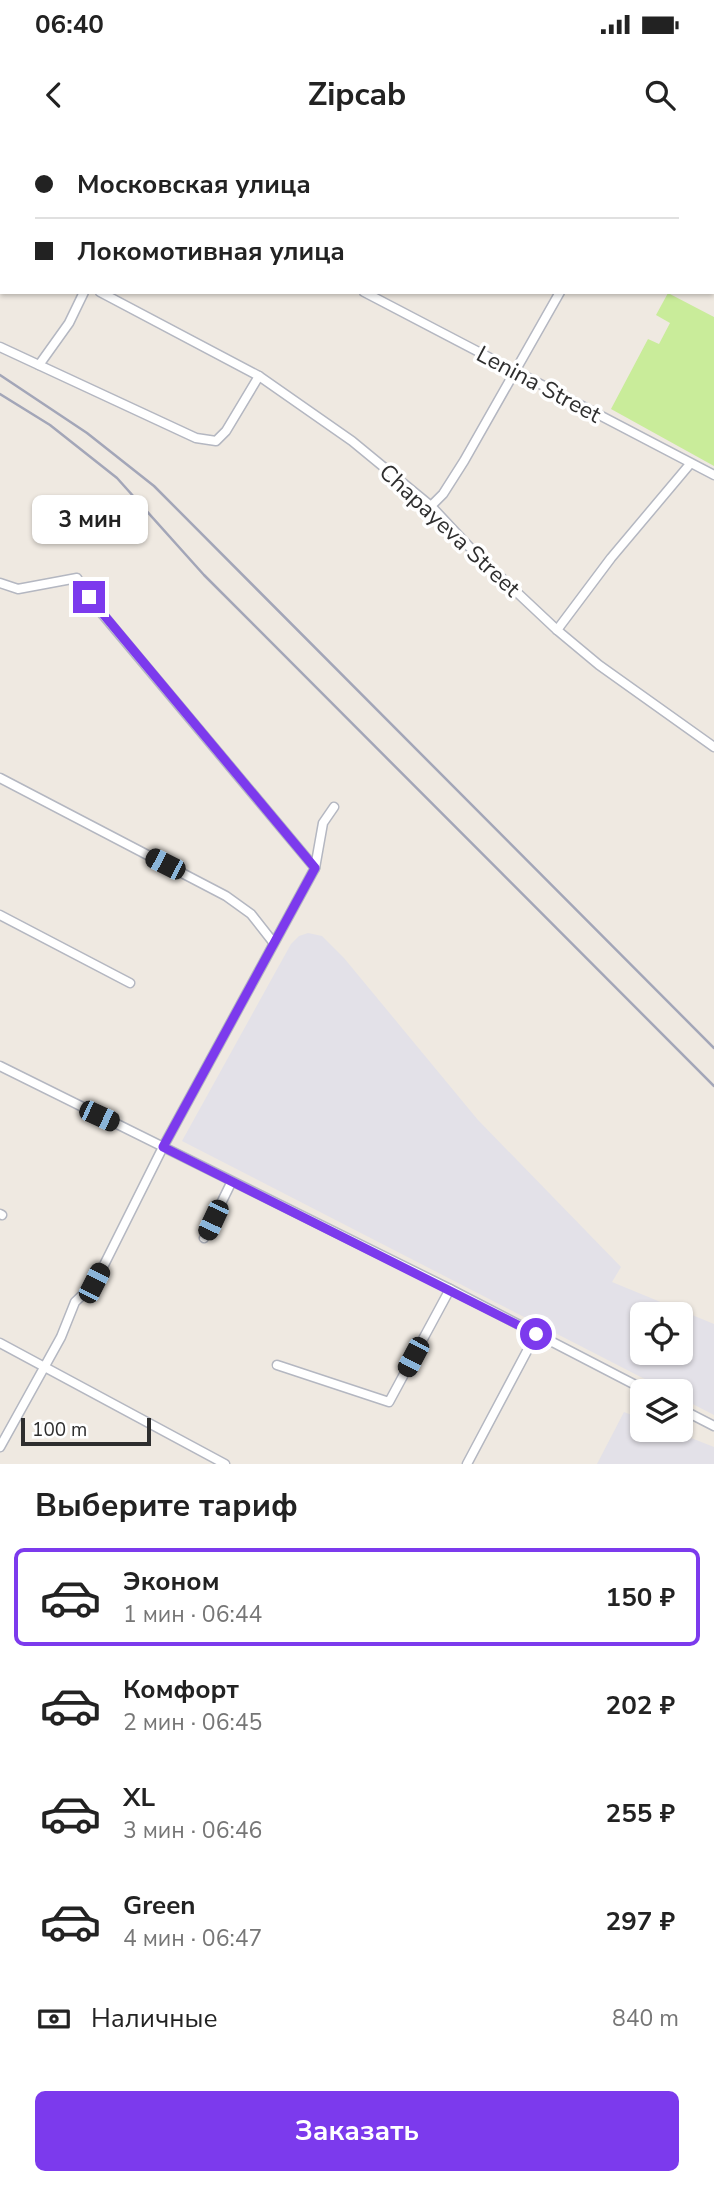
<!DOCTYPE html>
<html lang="ru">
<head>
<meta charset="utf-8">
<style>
  :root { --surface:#fff; --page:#f6f6f6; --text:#222; --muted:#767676; --line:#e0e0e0; --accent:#7c3aed }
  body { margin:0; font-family:"Nunito Sans",sans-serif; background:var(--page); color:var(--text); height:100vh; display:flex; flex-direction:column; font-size:26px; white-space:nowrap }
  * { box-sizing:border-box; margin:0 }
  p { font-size:23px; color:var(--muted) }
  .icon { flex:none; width:38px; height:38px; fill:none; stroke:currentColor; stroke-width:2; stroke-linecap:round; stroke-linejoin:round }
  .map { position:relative; height:1324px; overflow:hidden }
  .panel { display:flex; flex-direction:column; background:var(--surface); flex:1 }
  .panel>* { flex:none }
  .guide { position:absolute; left:0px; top:0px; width:714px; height:154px; box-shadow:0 2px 5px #0004; display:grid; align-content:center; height:154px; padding:0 35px; background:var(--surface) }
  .fabs { position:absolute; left:630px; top:1162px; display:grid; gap:14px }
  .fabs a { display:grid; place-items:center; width:63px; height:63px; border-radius:10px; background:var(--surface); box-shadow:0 2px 5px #0004; font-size:35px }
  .scale { position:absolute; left:21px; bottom:18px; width:130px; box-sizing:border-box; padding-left:7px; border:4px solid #2e2e2e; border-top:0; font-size:19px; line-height:24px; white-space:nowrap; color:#2e2e2e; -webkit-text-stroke:5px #fff; paint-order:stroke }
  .end { position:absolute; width:32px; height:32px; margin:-16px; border:9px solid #7c3aed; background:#fff; box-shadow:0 0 0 4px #fff }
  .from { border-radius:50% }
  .bubble { position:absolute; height:49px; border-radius:10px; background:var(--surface); box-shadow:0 2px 5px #0004; font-size:23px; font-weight:700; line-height:49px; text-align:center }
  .car { position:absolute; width:21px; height:42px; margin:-21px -10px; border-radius:9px; box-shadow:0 0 5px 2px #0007; background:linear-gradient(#222 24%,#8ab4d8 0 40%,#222 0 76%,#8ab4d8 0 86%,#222 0) }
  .guide b { display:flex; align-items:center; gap:24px; height:66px; font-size:26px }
  .guide b+b { border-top:2px solid var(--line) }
  .guide i { width:18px; height:18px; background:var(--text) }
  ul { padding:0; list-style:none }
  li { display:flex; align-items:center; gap:21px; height:98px; margin:0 14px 10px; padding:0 21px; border:4px solid transparent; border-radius:10px }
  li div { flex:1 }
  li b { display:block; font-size:26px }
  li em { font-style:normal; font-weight:700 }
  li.selected { border-color:var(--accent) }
  li>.icon { width:63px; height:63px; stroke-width:1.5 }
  h2 { padding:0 35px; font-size:32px; line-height:84px }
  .pay { display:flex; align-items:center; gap:18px; height:77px; padding:0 35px; font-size:26px }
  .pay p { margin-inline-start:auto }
  .primary-button { display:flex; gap:14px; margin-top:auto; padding:14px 35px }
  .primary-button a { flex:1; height:80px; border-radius:10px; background:var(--accent); color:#fff; font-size:28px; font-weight:700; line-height:80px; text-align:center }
  .status { display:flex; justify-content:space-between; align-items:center; height:49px; padding:0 35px; background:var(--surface); direction:ltr }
  .status svg { height:19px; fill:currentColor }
  header { display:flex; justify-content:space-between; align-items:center; height:91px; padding:0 35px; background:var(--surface); font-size:32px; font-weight:700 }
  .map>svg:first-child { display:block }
  .industrial { fill:#e3e1e8; fill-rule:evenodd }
  .pitch { fill:#c9ec9a }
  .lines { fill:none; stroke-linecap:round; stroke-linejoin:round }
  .street-casing { stroke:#b4b7c1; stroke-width:11 }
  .street { stroke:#fff; stroke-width:8 }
  .rail { stroke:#a3a6b8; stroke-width:2.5 }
  .route { stroke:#7c3aed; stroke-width:9 }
  .labels { text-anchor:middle; stroke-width:7; stroke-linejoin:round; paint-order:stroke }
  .street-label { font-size:23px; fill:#2e2e2e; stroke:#fff }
</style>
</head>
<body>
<div class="status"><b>06:40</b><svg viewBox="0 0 49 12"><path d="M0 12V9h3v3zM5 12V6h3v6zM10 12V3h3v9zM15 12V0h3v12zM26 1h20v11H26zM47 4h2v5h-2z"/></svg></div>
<header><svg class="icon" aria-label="back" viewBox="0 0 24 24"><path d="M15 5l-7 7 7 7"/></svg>Zipcab<svg class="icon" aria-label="search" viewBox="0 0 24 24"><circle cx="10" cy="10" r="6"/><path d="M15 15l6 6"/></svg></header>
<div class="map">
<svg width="714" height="1324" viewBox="0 0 714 1324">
  <rect width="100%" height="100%" fill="#efe9e1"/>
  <g class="industrial">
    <path d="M 308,793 L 322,796 L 344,818 L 478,980 L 621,1127 L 612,1142 L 714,1184 L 714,1275 L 681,1258 L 681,1251 L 668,1251 L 182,1001 L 291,804 L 299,796 ZM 642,1174 L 681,1174 L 681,1213 L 642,1213 Z"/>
    <path d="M 624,1272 L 642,1279 L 642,1290 L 671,1290 L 714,1307 L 714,1324 L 597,1324 Z"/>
  </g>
  <path class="pitch" d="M 668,153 L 714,177 L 714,326 L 611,269 L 648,199 L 659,204 L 670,183 L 656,175 Z"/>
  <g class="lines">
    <defs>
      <g id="street">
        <path d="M 73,0 L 76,2"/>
        <path d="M 616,0 L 621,2"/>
        <path d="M 166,2 L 167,0"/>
        <path d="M 641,2 L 642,0"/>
        <path d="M 712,50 L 714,51"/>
        <path d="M 100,152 L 259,236 L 352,301 L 431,366 L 476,414 L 557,490 L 599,525 L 714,607"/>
        <path d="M 364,152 L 714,335"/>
        <path d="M 0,207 L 196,298 L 216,301 L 226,291 L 259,236"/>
        <path d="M 39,225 L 69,183 L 84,152"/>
        <path d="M 431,366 L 443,354 L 464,321 L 560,152"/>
        <path d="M 0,443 L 18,449 L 77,438 L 88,457 L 315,728"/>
        <path d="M 557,490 L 611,418 L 690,324"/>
        <path d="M 0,638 L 226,756 L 251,774 L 273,802"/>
        <path d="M 0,775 L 130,843"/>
        <path d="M 0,926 L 450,1149 L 647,1251"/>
        <path d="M 0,1074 L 2,1075"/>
        <path d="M 204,1098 L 231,1043"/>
        <path d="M 0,1203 L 225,1324"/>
        <path d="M 277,1225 L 389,1262 L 450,1149"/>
        <path d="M 681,1269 L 714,1286"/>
        <path d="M 0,1307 L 61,1197 L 75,1162 L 95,1143 L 163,1007 L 315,728 L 323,683 L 334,667"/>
        <path d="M 467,1324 L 536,1194"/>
      </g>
    </defs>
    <use href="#street" class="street-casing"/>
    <use href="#street" class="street"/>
    <g class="rail">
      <path d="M 0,235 L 87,293 L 154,346 L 714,908"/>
      <path d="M 0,254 L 50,285 L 117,338 L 204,435 L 714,946"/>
    </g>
  </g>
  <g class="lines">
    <path class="route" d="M 89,457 L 315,728 L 163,1007 L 536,1194"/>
  </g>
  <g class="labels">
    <g class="street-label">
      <text transform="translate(539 244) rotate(28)" y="8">Lenina Street</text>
      <text transform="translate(450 390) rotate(43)" y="8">Chapayeva Street</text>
    </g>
  </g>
</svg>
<div class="fabs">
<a><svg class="icon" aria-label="locate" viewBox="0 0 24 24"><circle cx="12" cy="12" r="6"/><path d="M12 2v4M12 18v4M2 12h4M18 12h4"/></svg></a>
<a><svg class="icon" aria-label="layers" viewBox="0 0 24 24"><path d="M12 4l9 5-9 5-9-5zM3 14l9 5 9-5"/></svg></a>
</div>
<div class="scale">100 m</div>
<i class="end from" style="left:536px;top:1194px"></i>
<i class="end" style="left:89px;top:457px"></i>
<div class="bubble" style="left:32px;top:355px;width:116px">3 мин</div>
<i class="car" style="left:165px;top:724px;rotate:297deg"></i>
<i class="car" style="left:99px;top:976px;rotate:115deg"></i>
<i class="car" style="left:213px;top:1080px;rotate:205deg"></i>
<i class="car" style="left:94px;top:1143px;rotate:27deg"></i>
<i class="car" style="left:413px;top:1217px;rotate:208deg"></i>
<div class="guide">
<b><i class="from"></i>Московская улица</b>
<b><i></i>Локомотивная улица</b>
</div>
</div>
<section class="panel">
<h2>Выберите тариф</h2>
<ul>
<li class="selected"><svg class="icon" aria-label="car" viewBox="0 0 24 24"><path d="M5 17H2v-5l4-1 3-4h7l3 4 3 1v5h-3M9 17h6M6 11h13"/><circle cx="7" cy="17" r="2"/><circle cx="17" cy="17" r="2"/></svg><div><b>Эконом</b><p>1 мин · 06:44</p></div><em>150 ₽</em></li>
<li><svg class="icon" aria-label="car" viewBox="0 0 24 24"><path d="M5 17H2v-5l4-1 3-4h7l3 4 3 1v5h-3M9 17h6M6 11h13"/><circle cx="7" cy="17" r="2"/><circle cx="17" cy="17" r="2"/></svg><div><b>Комфорт</b><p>2 мин · 06:45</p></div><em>202 ₽</em></li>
<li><svg class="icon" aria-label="car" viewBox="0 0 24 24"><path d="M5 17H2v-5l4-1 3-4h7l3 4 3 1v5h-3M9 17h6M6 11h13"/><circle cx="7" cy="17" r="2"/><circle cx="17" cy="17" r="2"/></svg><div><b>XL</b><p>3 мин · 06:46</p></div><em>255 ₽</em></li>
<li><svg class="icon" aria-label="car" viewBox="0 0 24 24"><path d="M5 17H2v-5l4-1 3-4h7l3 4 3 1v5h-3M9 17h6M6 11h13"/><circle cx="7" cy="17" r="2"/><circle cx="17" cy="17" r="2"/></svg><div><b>Green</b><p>4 мин · 06:47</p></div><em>297 ₽</em></li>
</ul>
<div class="pay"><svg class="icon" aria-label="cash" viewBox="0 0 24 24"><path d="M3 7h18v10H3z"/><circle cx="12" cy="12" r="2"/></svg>Наличные<p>840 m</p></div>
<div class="primary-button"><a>Заказать</a></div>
</section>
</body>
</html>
